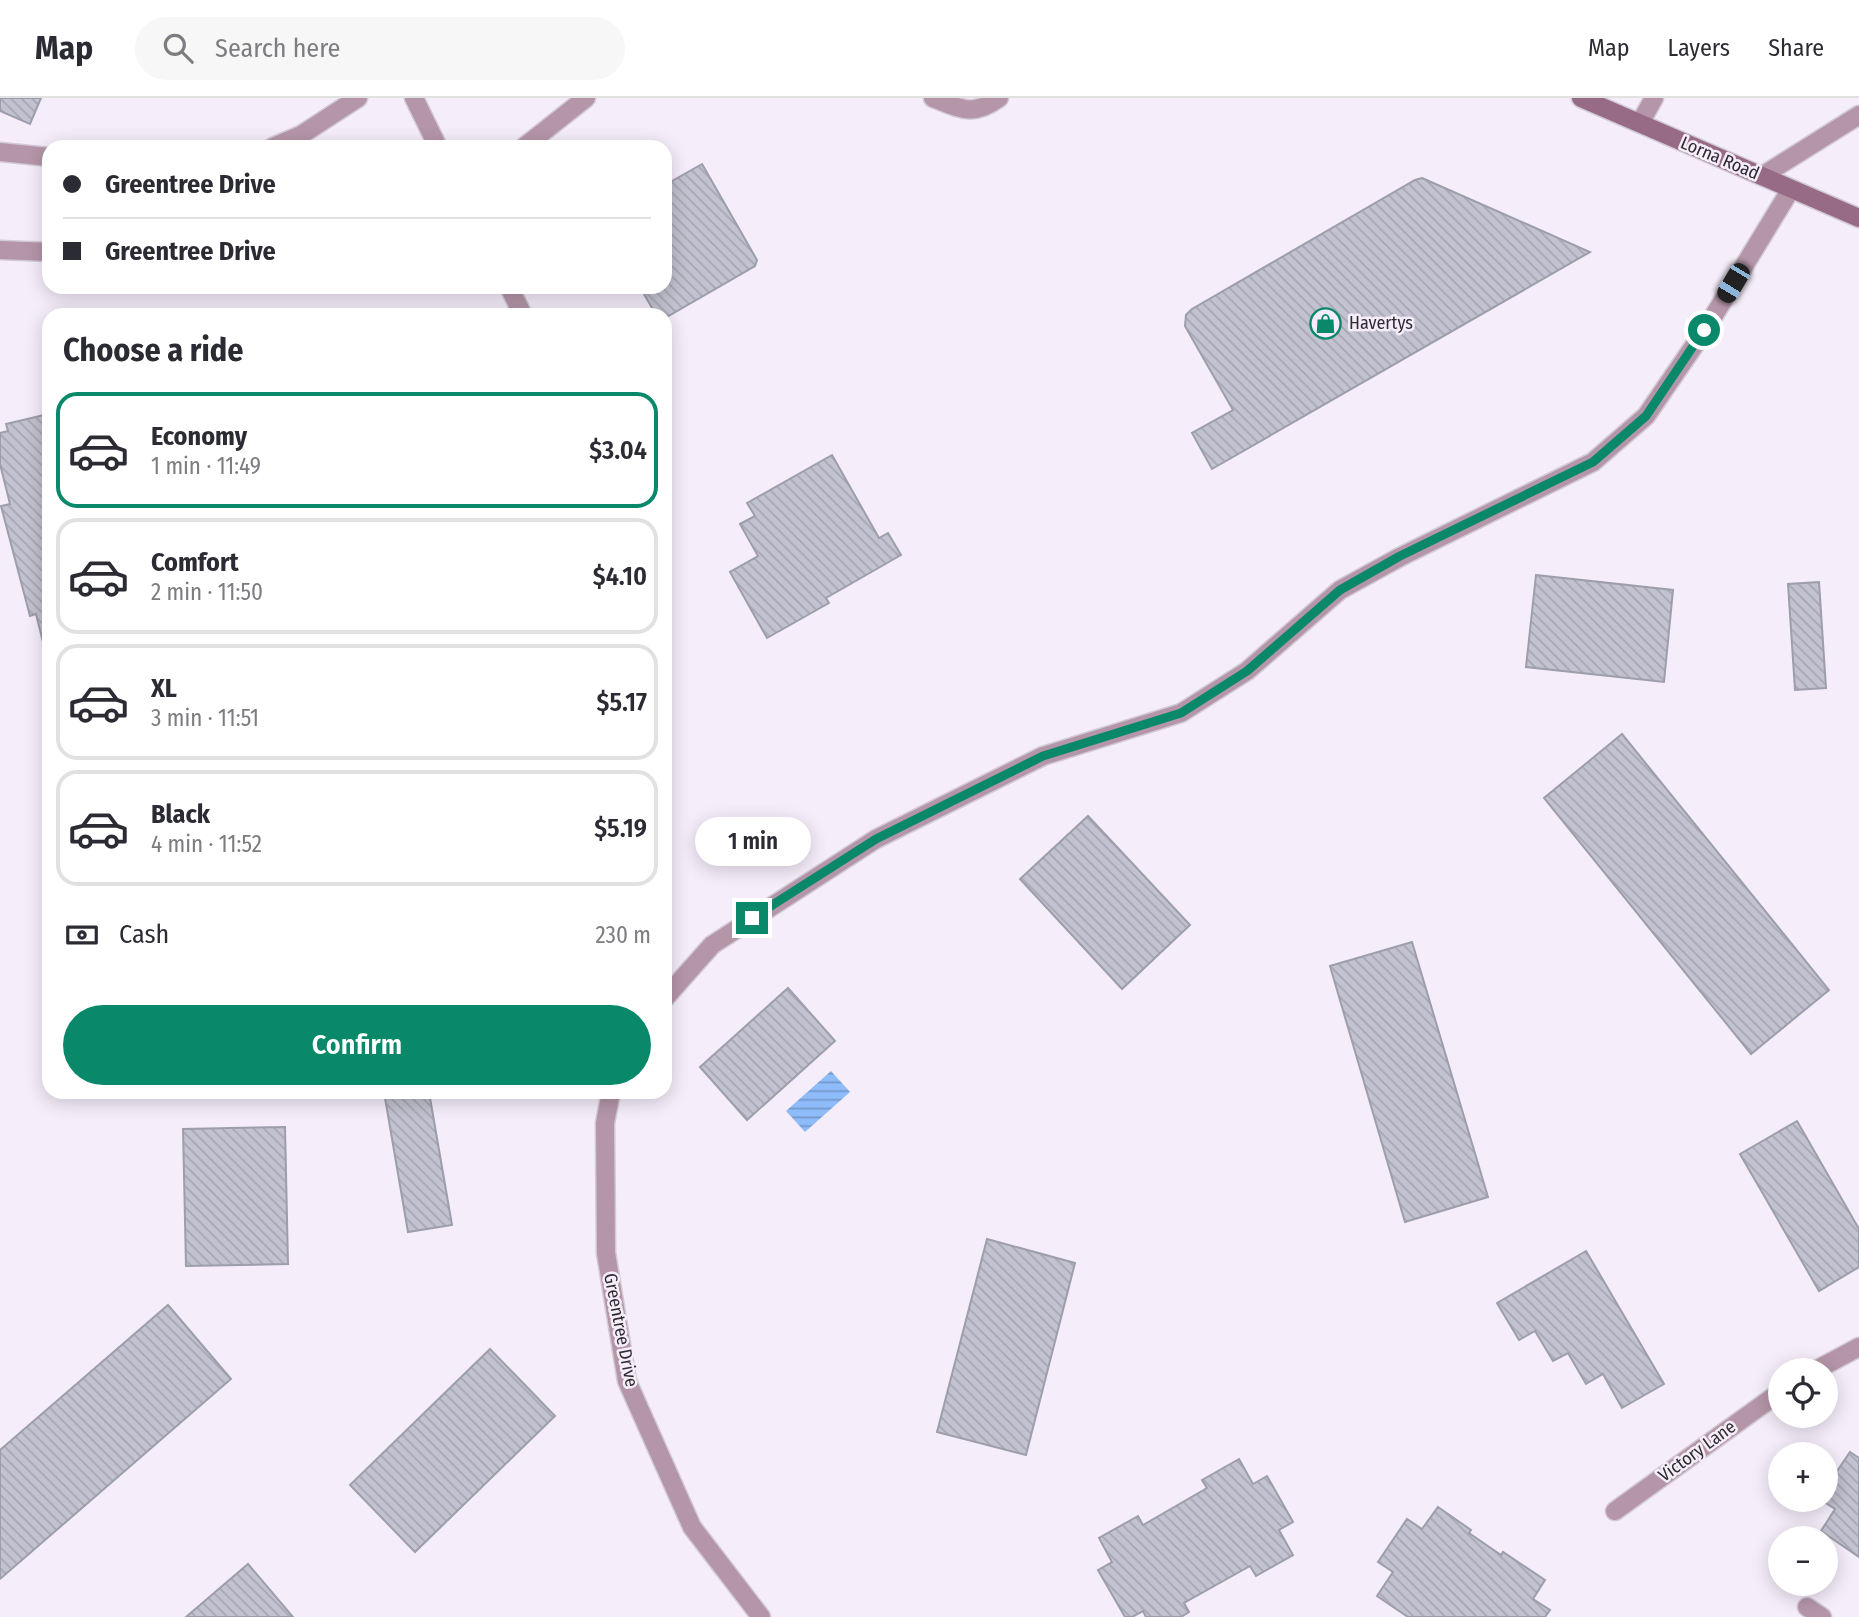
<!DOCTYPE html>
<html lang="en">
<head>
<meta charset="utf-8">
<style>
  :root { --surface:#fff; --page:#f7f7f7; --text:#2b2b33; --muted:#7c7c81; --line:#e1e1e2; --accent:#0a886a }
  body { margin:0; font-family:"Fira Sans Condensed",sans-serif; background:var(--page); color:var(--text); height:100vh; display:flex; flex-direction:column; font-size:26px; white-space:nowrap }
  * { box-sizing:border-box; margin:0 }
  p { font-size:23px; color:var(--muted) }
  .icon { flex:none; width:38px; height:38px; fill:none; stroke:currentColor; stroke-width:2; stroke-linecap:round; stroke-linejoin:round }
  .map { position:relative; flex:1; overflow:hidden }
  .side { position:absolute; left:42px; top:210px; width:630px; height:791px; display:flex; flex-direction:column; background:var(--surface); border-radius:21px; box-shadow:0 4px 18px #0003 }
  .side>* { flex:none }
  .top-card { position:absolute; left:42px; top:42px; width:630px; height:154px; border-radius:21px; box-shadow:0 4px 18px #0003; display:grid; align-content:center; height:154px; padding:0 21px; background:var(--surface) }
  .tools { position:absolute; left:1768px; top:1260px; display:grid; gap:14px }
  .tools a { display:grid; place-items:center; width:70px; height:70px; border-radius:50%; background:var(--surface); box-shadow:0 4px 18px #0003; font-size:35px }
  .end { position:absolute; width:32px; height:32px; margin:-16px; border:9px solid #0a886a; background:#fff; box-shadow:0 0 0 4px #fff }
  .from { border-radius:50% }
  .bubble { position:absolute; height:49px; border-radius:24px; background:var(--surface); box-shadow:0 4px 18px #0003; font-size:23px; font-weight:600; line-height:49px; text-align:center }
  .car { position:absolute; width:21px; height:42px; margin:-21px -10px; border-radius:9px; box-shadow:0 0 5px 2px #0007; background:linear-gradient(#222 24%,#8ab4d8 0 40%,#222 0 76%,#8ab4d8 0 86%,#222 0) }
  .top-card b { display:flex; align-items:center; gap:24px; height:66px; font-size:26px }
  .top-card b+b { border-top:2px solid var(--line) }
  .top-card i { width:18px; height:18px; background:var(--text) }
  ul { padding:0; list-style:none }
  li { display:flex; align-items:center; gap:21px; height:116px; margin:0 14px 10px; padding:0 7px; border:4px solid var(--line); border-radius:21px }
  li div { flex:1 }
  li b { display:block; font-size:26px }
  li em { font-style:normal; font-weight:600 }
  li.on { border-color:var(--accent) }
  li>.icon { width:63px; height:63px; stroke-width:1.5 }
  h2 { padding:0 21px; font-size:32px; line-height:84px }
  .pay { display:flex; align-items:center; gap:18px; height:77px; padding:0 21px; font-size:26px }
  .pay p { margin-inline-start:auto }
  .button { display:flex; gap:14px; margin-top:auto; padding:14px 21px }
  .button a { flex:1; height:80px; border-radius:42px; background:var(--accent); color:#fff; font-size:28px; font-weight:600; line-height:80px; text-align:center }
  header { display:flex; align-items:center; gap:42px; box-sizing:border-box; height:98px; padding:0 35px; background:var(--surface); border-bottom:2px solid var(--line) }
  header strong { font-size:33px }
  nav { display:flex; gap:38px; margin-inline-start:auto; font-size:24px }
  .search { width:490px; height:63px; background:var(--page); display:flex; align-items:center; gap:18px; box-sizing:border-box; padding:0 24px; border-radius:38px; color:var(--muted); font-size:26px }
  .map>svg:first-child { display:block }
  .water { fill:url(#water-rules) }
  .building { fill:url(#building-back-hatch); stroke:#9d9eab; stroke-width:2 }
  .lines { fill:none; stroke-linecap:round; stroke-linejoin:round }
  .lane-casing { stroke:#d2cad7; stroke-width:21 }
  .street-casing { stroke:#d2cad7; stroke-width:21 }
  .secondary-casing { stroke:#d2cad7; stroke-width:21 }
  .lane { stroke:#b596a8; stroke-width:18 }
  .street { stroke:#b596a8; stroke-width:18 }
  .secondary { stroke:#976a85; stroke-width:18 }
  .route { stroke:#0a886a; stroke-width:9 }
  .labels { text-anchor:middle; stroke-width:5; stroke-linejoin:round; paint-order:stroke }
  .street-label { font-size:18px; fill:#2f2c31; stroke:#f6edfb }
  .poi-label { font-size:18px; fill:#2f2c31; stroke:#f6edfb; text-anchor:start }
</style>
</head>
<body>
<header>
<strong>Map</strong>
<div class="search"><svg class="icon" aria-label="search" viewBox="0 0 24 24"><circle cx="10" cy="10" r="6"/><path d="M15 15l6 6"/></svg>Search here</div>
<nav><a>Map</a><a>Layers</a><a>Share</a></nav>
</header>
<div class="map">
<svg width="1859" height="1519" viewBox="0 0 1859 1519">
  <defs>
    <pattern id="water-rules" width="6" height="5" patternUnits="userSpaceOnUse" patternTransform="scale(1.75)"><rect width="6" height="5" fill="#8ebbfa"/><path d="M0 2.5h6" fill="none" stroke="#7498cb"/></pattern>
    <pattern id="building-back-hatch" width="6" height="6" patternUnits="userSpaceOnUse" patternTransform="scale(1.75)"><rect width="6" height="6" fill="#c2c2d0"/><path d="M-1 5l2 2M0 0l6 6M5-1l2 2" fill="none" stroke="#a7a7b3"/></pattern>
  </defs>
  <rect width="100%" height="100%" fill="#f6edfb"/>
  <path class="water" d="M 831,973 L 850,994 L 805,1034 L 786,1013 Z"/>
  <g class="building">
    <path d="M 0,0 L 41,0 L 30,26 L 0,13 Z"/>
    <path d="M 702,66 L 757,162 L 755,168 L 665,220 L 665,217 L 656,217 L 640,189 L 665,189 L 665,87 Z"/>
    <path d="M 1422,80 L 1590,154 L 1212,371 L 1192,335 L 1233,312 L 1185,228 L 1186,217 L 1192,211 L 1415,82 Z"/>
    <path d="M 44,317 L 46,325 L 49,324 L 49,568 L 36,516 L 30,518 L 1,408 L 10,406 L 0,366 L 0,335 L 8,333 L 6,326 Z"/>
    <path d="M 832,357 L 879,440 L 888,435 L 901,457 L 826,500 L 829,505 L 767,540 L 730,474 L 758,458 L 740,426 L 755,418 L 747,405 Z"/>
    <path d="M 1536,477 L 1673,492 L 1664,584 L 1526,569 Z"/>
    <path d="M 1819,484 L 1826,590 L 1795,592 L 1788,486 Z"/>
    <path d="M 1622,636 L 1829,892 L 1751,956 L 1544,700 Z"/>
    <path d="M 1088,718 L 1190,827 L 1122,891 L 1020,781 Z"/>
    <path d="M 1412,844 L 1488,1099 L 1405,1124 L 1330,868 Z"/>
    <path d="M 788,890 L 835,943 L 747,1022 L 700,969 Z"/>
    <path d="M 384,994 L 429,994 L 452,1127 L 408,1134 Z"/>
    <path d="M 1797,1023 L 1859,1131 L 1859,1169 L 1819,1193 L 1740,1056 Z"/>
    <path d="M 285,1029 L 288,1166 L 186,1168 L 183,1031 Z"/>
    <path d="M 987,1141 L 1075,1165 L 1026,1357 L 937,1334 Z"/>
    <path d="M 1586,1153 L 1664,1286 L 1622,1310 L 1603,1276 L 1586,1286 L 1568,1255 L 1553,1263 L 1535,1233 L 1519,1242 L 1497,1205 Z"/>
    <path d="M 168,1207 L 231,1281 L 0,1481 L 0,1352 Z"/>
    <path d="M 490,1251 L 555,1318 L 415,1454 L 350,1387 Z"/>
    <path d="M 1850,1354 L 1859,1360 L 1859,1459 L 1821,1433 L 1835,1411 L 1821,1402 L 1825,1402 L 1825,1391 Z"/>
    <path d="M 1239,1361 L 1253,1386 L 1267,1378 L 1293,1424 L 1279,1432 L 1293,1457 L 1256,1478 L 1250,1468 L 1184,1505 L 1189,1514 L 1181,1519 L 1146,1519 L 1143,1513 L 1132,1519 L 1125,1519 L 1098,1472 L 1112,1464 L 1099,1440 L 1138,1418 L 1143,1427 L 1207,1390 L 1202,1382 Z"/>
    <path d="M 1438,1409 L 1471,1432 L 1469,1435 L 1501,1457 L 1503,1454 L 1545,1482 L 1533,1501 L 1550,1512 L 1545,1519 L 1408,1519 L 1377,1498 L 1393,1474 L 1378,1464 L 1407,1421 L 1422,1431 Z"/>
    <path d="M 248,1466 L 293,1519 L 186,1519 Z"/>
  </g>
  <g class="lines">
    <defs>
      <g id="lane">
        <path d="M 414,0 L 438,49"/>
        <path d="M 933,0 C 961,11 973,19 999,0"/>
        <path d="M 1640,25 L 1654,0"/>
        <path d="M 273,49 L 301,37 L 358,0"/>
        <path d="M 0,54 L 49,59"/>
        <path d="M 1762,78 L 1859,17"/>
      </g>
      <g id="street">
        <path d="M 524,49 L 586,0"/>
        <path d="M 0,152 L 49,154"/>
        <path d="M 509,189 L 523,217"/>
        <path d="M 665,900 L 712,847 L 876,741 L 1043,658 L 1181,615 L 1247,573 L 1340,492 L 1400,459 L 1593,364 L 1646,318 L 1705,232 L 1791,91"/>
        <path d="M 611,994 L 605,1025 L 606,1155 L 627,1283 L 692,1429 L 761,1519"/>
        <path d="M 1816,1272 L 1859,1249"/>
        <path d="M 1615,1413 L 1780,1294"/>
        <path d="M 1807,1509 L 1822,1519"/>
      </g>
      <path id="secondary" d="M 1581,0 L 1859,120"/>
    </defs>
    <use href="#lane" class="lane-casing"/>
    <use href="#street" class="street-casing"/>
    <use href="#secondary" class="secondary-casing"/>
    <use href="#lane" class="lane"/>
    <use href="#street" class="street"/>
    <use href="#secondary" class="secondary"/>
  </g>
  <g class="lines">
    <path class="route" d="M 752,820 L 876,741 L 1043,658 L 1181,615 L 1247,573 L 1340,492 L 1400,458 L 1593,364 L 1646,318 L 1704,232"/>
  </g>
  <defs>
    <symbol id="shop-ring" viewBox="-11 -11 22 22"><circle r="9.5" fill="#f6edfb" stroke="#0a886a" stroke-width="1.5"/><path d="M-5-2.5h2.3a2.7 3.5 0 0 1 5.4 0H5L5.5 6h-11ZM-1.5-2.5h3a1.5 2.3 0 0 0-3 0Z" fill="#0a886a"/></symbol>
  </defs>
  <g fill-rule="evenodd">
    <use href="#shop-ring" x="1308" y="208" width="35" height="35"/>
  </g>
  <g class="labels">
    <g class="street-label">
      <text transform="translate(1720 60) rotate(23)" y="6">Lorna Road</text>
      <text transform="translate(621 1232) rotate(79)" y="6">Greentree Drive</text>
      <text transform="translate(1697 1353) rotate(-36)" y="6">Victory Lane</text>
    </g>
    <g class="poi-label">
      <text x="1349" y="231">Havertys</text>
    </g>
  </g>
</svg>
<div class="tools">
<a><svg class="icon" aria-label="locate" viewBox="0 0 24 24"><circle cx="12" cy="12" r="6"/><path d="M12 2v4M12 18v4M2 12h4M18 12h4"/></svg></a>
<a>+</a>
<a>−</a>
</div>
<i class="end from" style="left:1704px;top:232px"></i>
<i class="end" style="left:752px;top:820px"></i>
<div class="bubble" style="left:695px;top:719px;width:116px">1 min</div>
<i class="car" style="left:1733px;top:185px;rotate:211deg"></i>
<div class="top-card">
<b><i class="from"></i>Greentree Drive</b>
<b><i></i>Greentree Drive</b>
</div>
<section class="side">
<h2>Choose a ride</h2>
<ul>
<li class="on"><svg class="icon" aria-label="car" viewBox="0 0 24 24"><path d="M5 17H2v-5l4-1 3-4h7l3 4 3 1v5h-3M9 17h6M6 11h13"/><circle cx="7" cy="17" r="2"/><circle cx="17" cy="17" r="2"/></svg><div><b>Economy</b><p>1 min · 11:49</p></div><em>$3.04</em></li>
<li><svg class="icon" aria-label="car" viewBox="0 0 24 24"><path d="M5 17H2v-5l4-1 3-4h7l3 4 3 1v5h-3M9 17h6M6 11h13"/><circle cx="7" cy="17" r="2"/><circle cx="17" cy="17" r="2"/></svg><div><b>Comfort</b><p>2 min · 11:50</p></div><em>$4.10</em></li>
<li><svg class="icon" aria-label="car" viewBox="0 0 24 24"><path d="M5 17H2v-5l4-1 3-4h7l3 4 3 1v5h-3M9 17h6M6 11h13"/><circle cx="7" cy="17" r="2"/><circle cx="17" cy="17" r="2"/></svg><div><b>XL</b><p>3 min · 11:51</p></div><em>$5.17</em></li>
<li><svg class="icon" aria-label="car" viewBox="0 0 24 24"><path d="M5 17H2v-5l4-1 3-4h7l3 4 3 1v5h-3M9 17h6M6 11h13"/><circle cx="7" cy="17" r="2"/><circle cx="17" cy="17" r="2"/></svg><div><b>Black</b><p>4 min · 11:52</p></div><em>$5.19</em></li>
</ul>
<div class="pay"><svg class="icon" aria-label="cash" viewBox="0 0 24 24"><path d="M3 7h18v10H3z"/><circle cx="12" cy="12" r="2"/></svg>Cash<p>230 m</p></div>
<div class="button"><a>Confirm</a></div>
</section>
</div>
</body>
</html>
